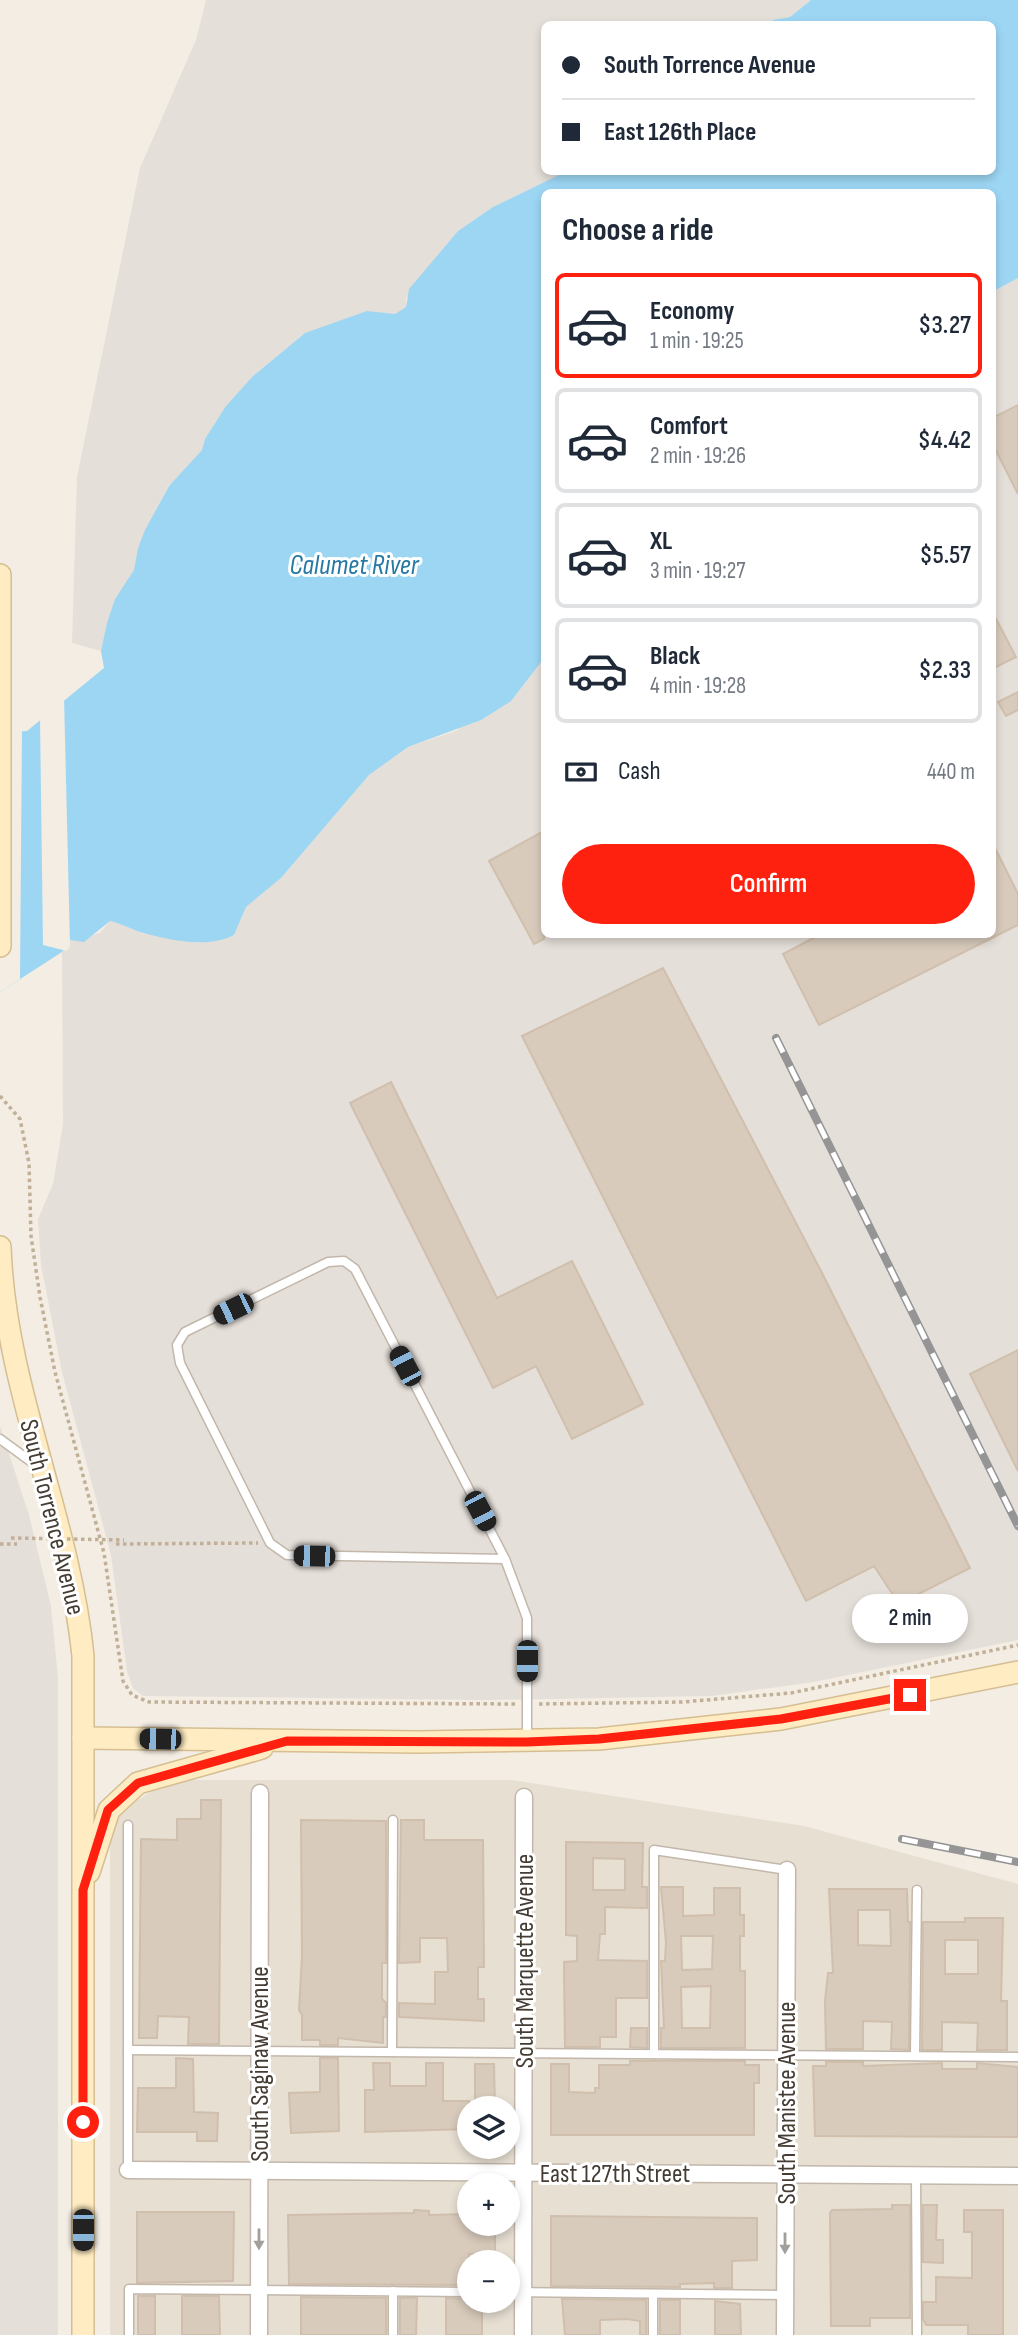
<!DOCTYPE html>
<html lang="en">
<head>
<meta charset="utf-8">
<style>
  :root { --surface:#fff; --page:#f2f2f3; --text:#1f2937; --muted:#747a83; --line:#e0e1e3; --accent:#ff210f }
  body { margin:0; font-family:"Sofia Sans Condensed",sans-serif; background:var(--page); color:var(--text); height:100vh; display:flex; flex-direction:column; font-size:26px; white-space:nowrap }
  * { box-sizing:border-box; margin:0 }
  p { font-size:23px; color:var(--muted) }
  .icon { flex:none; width:38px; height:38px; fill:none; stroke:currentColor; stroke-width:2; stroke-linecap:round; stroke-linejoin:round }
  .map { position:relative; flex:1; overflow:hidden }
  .sheet { position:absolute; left:541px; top:189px; width:455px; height:749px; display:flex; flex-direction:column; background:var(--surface); border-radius:10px; box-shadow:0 4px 10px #0003 }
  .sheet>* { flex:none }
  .guide { position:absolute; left:541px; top:21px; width:455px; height:154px; border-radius:10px; box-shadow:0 4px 10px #0003; display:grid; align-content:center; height:154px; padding:0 21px; background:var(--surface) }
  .fabs { position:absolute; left:457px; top:2096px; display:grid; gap:14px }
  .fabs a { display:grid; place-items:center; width:63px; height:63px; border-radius:50%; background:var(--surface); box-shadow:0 4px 10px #0003; font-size:35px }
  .end { position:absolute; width:32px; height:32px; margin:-16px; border:9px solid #ff210f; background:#fff; box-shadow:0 0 0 4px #fff }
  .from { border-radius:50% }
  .bubble { position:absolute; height:49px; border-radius:24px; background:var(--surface); box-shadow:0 4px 10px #0003; font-size:23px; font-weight:600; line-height:49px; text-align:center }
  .car { position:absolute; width:21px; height:42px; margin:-21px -10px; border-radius:9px; box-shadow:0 0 5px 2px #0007; background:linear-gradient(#222 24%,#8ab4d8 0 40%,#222 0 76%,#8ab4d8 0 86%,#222 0) }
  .guide b { display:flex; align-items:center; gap:24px; height:66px; font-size:26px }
  .guide b+b { border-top:2px solid var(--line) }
  .guide i { width:18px; height:18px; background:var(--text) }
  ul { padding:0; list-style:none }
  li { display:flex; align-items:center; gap:21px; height:105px; margin:0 14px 10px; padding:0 7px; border:4px solid var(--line); border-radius:10px }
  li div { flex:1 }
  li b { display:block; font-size:26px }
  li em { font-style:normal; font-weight:600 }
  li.selected { border-color:var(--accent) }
  li>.icon { width:63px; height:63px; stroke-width:1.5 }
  h2 { padding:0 21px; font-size:32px; line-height:84px }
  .pay { display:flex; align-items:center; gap:18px; height:77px; padding:0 21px; font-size:26px }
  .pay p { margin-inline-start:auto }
  .cta { display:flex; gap:14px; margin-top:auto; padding:14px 21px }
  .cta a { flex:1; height:80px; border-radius:42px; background:var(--accent); color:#fff; font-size:28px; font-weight:600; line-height:80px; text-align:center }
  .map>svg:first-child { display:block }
  .residential { fill:#e7dfd2; fill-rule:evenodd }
  .industrial { fill:#e5dfd9 }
  .water { fill:#9dd6f3 }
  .pier { fill:#f3ede4 }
  .building { fill:#d8cbbc; stroke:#d0bfac; stroke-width:2; fill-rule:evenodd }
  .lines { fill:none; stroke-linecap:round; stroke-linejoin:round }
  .lane-casing { stroke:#c2b7aa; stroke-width:11 }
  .street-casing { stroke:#c2b7aa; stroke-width:19 }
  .secondary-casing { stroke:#d5be92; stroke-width:24 }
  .path { stroke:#c1af97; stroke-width:3.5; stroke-dasharray:3.5 3.5; stroke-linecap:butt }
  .lane { stroke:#fff; stroke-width:8 }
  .street { stroke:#fff; stroke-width:16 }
  .secondary { stroke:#ffecc2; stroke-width:21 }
  .rail-casing { stroke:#959595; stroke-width:8 }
  .rail { stroke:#fff; stroke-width:5; stroke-dasharray:16; stroke-linecap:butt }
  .path-bridge { stroke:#c1af97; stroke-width:3.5; stroke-dasharray:3.5 3.5; stroke-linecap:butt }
  .oneway { fill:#a29e9a }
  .route { stroke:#ff210f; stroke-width:9 }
  .labels { text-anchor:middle; stroke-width:6; stroke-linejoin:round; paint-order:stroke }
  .street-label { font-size:26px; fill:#453d34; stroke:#fff }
  .water-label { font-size:28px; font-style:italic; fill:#2779a5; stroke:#fff }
</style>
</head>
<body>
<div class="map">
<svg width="1018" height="2335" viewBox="0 0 1018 2335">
  <rect width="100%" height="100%" fill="#f3ede4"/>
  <path class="residential" d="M 170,1780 L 512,1780 L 804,1826 L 1018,1884 L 1018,2335 L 110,2335 L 110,1817 ZM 469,2109 L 508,2109 L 508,2147 L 469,2147 ZM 469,2186 L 508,2186 L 508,2224 L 469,2224 ZM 469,2263 L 508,2263 L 508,2301 L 469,2301 Z"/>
  <g class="industrial">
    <path d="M 206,0 L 811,0 L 790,17 L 773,20 L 767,24 L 544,24 L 544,172 L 565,172 L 493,207 L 458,231 L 406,298 L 406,307 L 395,314 L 305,333 L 253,376 L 205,439 L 202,450 L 190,467 L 168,486 L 138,548 L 135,570 L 115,599 L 101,651 L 72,643 L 77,477 L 140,168 L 196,40 Z"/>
    <path d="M 1018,278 L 1018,1640 L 814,1682 L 712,1696 L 488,1700 L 143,1696 L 133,1688 L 127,1671 L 111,1555 L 62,1372 L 41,1265 L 38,1219 L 53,1184 L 63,1124 L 62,952 L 70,940 L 100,933 L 110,921 L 124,924 L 144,934 L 234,935 L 246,907 L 281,878 L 369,775 L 408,747 L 456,731 L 527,676 L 544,658 L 544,934 L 992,934 L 992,292 Z"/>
    <path d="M 0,1426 L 29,1515 L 51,1606 L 58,1678 L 58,2335 L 0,2335 Z"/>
  </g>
  <path class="water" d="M 811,0 L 1018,0 L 1018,278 L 992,292 L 992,192 L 544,192 L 544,658 L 511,701 L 481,720 L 408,747 L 369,775 L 281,878 L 246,907 L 234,935 C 208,948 175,941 147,934 C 134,931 124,924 110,921 L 84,942 L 70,940 L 62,952 L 0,992 L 10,732 L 27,731 L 104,668 L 101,651 L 107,623 L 115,599 L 134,570 L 138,548 L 145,530 L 169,486 L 202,450 L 205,439 L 226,406 L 253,376 L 305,333 L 367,311 L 395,314 L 406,307 L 409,289 L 458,231 L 493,207 L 565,172 L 992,172 L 992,24 L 767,24 L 773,20 L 790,17 Z"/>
  <g class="pier">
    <path d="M 64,697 L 70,946 L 67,951 L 43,945 L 40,717 Z"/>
    <path d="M 10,728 L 22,728 L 20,979 L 0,992 L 0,731 Z"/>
  </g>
  <g class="building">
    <path d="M 1018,405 L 1018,494 L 992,443 L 992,418 Z"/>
    <path d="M 992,611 L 1016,657 L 992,669 Z"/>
    <path d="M 1018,692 L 1018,710 L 1006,716 L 998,702 Z"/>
    <path d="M 544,831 L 544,939 L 534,944 L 489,861 Z"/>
    <path d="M 992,842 L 1018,894 L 1018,925 L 819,1025 L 783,954 L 821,934 L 992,934 Z"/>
    <path d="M 663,968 L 821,1271 L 970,1568 L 899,1604 L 874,1566 L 806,1601 L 522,1036 Z"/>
    <path d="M 391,1082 L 497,1298 L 572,1261 L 643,1404 L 572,1439 L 536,1366 L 493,1388 L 350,1103 Z"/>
    <path d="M 1018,1350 L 1018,1471 L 970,1374 Z"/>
    <path d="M 201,1800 L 221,1800 L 219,2044 L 188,2044 L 189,2017 L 158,2016 L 157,2038 L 139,2038 L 141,1839 L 177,1840 L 177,1819 L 201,1819 Z"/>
    <path d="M 301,1820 L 386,1821 L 386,1963 L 382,1963 L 382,1999 L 386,2003 L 386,2017 L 383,2017 L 383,2043 L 338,2038 L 338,2045 L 320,2045 L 320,2040 L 302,2040 L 302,2015 L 299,2010 L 302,1956 Z"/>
    <path d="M 401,1820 L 424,1820 L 424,1840 L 483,1840 L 484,1967 L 478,1967 L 478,1999 L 484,1999 L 484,2021 L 399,2017 L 399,2003 L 435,2004 L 435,1972 L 448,1972 L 447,1938 L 420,1938 L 420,1962 L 399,1963 Z"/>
    <path d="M 566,1842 L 643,1843 L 642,1887 L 647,1887 L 647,1908 L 605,1907 L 605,1934 L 600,1934 L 598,1960 L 647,1961 L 647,1998 L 616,1998 L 616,2037 L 600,2037 L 600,2047 L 565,2047 L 564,1962 L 577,1961 L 577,1936 L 566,1935 ZM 593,1858 L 625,1859 L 625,1890 L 593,1890 Z"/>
    <path d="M 661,1887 L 683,1887 L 683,1916 L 714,1915 L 714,1888 L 740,1888 L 740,1915 L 744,1915 L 744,1936 L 740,1936 L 740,1971 L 745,1971 L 745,2048 L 661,2048 L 661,2028 L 664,2028 L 661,1961 L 665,1961 L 666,1942 ZM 681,1936 L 713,1936 L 712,1969 L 682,1970 ZM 711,1986 L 710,2028 L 682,2028 L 681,1987 Z"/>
    <path d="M 829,1889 L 907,1889 L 908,1922 L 910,1922 L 909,2050 L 891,2049 L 892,2022 L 863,2021 L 863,2049 L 826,2049 L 825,2001 L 828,1973 L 833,1973 ZM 858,1910 L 890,1910 L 891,1946 L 858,1945 Z"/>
    <path d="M 965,1918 L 1003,1918 L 1001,2001 L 1007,2001 L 1007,2050 L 977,2050 L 978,2023 L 942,2022 L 942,2050 L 922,2050 L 923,1922 L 965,1922 ZM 945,1940 L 978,1940 L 978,1974 L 945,1974 Z"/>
    <path d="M 631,2028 L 647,2028 L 647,2048 L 630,2047 Z"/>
    <path d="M 176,2058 L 193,2059 L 194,2112 L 218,2113 L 217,2141 L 197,2141 L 197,2132 L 137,2132 L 138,2088 L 176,2088 Z"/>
    <path d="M 320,2058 L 338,2058 L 339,2131 L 291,2133 L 289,2093 L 320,2092 Z"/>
    <path d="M 630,2061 L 745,2061 L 745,2065 L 759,2065 L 759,2083 L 754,2083 L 754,2135 L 551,2135 L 551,2064 L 569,2064 L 569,2092 L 595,2093 L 595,2088 L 599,2088 L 599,2065 L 630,2065 Z"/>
    <path d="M 826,2062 L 863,2062 L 863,2066 L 942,2063 L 942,2069 L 977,2069 L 977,2063 L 1018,2067 L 1018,2137 L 815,2136 L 813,2066 L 826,2066 Z"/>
    <path d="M 373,2063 L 390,2063 L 390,2086 L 426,2086 L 426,2063 L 443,2063 L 443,2101 L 469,2101 L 468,2129 L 365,2132 L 365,2090 L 374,2090 Z"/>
    <path d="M 475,2064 L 494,2064 L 495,2109 L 475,2109 Z"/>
    <path d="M 892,2205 L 910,2205 L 910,2318 L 870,2318 L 870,2326 L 831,2326 L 830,2213 L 832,2210 L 892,2209 Z"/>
    <path d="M 923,2205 L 937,2205 L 936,2240 L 943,2240 L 943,2263 L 923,2262 Z"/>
    <path d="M 414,2210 L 429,2211 L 429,2215 L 469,2214 L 469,2224 L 495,2224 L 495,2254 L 469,2254 L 469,2285 L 289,2284 L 288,2215 L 414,2213 Z"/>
    <path d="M 964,2210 L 1003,2210 L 1003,2335 L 968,2335 L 968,2325 L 926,2325 L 923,2319 L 923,2302 L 936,2302 L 936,2277 L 972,2278 L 972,2232 L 964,2232 Z"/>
    <path d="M 137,2212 L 234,2212 L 233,2281 L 137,2283 Z"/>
    <path d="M 551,2216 L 757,2218 L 757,2260 L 732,2261 L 732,2288 L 714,2288 L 714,2283 L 680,2284 L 680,2287 L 551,2286 Z"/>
    <rect x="138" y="2296" width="17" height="39"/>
    <path d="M 182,2296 L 219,2296 L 220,2335 L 182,2335 Z"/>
    <path d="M 301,2297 L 386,2298 L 386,2335 L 301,2335 Z"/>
    <path d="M 400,2298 L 417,2298 L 416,2335 L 400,2335 Z"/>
    <path d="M 446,2298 L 469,2299 L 468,2303 L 482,2303 L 482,2335 L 446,2335 Z"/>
    <path d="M 562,2299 L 646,2300 L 646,2335 L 640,2335 L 640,2321 L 627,2319 L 600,2320 L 600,2335 L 565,2335 Z"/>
    <rect x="660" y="2300" width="20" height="35"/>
    <path d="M 715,2301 L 740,2304 L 741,2335 L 715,2335 Z"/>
  </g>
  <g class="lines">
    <defs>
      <g id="lane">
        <path d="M 0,1439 L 37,1466"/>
        <path d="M 505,1559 L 287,1555 L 270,1543 L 180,1363 L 177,1345 L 185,1332 L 328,1262 L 344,1261 L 355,1269 L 505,1559 L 527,1618 L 527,1739"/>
        <path d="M 128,2050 L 1018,2057"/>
        <path d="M 392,2052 L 393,1820"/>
        <path d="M 654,2054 L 654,1850 L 787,1870"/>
        <path d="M 915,2056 L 917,1890"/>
        <path d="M 128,2170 L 128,1825"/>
        <path d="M 916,2176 L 917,2335"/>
        <path d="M 508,2292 L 785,2295"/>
        <path d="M 653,2294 L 653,2335"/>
        <path d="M 129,2335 L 129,2289 L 469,2292"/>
        <path d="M 393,2335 L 393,2291"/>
      </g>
      <g id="street">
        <path d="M 128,2170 L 1018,2176"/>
        <path d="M 259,2335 L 260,1793"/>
        <path d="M 523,2335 L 524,1797"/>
        <path d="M 785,2335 L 787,1870"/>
      </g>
      <g id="secondary">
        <path d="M 0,575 L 0,946"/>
        <path d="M 0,1247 C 5,1388 69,1517 83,1656 L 83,2335"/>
        <path d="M 83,1738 L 419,1742 L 599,1739 L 781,1719 L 1018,1672"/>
        <path d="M 89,1872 L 109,1810 L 138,1783 L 262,1748"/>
      </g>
    </defs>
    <use href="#lane" class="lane-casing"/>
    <use href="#street" class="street-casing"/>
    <use href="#secondary" class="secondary-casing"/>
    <g class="path">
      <path d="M 0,1096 L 20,1119 L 29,1163 L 31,1236 L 40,1297 L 55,1372 L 104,1553 L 123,1681 L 132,1695 L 149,1702 L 517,1704"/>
      <path d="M 0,1544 L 17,1544"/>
      <path d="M 116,1544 L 258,1543"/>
      <path d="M 539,1704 L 682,1702 L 791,1693 L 1018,1645"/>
    </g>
    <use href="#lane" class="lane"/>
    <use href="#street" class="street"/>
    <use href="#secondary" class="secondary"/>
    <defs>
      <g id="rail">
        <path d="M 776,1038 L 1018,1526"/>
        <path d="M 902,1839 L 1018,1862"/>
      </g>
    </defs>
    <use href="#rail" class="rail-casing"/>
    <use href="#rail" class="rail"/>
    <path class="path-bridge" d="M 11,1538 L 124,1540"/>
  </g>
  <defs><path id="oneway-solid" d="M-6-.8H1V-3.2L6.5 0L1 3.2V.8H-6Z" transform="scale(1.75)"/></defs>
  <g class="oneway">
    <use href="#oneway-solid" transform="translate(259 2239) rotate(90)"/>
    <use href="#oneway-solid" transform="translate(785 2243) rotate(90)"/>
  </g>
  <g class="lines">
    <path class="route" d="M 83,2122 L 83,1890 L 108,1810 L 138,1783 L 287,1741 L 527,1742 L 599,1739 L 781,1719 L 910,1695"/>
  </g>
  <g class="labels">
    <g class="street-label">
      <text transform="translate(53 1517) rotate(76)" y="9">South Torrence Avenue</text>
      <text transform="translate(524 1961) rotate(-90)" y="9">South Marquette Avenue</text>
      <text transform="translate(259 2064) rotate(-90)" y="9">South Saginaw Avenue</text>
      <text transform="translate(786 2103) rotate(-90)" y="9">South Manistee Avenue</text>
      <text x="615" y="2182">East 127th Street</text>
    </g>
    <g class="water-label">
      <text x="354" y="574">Calumet River</text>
    </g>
  </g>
</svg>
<div class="fabs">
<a><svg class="icon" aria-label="layers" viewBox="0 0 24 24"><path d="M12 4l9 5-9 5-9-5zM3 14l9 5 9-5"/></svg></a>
<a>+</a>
<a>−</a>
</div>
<i class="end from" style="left:83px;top:2122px"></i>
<i class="end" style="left:910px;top:1695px"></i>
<div class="bubble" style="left:852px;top:1594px;width:116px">2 min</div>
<i class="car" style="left:233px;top:1309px;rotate:244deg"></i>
<i class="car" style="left:405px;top:1366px;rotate:332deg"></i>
<i class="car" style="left:480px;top:1511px;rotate:152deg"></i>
<i class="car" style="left:314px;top:1556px;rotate:271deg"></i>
<i class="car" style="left:527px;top:1661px;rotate:180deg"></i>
<i class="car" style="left:160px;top:1739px;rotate:271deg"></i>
<i class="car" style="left:83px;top:2230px;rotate:180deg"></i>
<div class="guide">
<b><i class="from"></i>South Torrence Avenue</b>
<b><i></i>East 126th Place</b>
</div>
<section class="sheet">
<h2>Choose a ride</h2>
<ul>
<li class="selected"><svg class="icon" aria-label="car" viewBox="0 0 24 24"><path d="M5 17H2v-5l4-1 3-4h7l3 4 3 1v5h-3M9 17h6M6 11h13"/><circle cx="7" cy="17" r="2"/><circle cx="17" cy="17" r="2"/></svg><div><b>Economy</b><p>1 min · 19:25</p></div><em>$3.27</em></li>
<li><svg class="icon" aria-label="car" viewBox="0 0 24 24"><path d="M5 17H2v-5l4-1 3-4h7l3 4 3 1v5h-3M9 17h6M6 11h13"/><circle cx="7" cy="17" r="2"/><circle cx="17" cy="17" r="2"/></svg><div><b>Comfort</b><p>2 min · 19:26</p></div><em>$4.42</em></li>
<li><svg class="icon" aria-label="car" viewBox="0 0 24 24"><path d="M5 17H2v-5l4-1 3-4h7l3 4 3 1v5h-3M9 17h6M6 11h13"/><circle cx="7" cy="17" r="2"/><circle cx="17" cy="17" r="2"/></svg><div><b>XL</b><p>3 min · 19:27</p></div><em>$5.57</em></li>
<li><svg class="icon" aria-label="car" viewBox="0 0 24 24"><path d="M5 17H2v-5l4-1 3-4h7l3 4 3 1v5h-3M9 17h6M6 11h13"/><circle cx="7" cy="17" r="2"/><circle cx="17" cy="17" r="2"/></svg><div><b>Black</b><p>4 min · 19:28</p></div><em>$2.33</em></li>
</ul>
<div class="pay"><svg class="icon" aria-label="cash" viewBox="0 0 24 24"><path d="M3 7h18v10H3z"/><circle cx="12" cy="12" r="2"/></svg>Cash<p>440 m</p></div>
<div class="cta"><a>Confirm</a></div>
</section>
</div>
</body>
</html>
